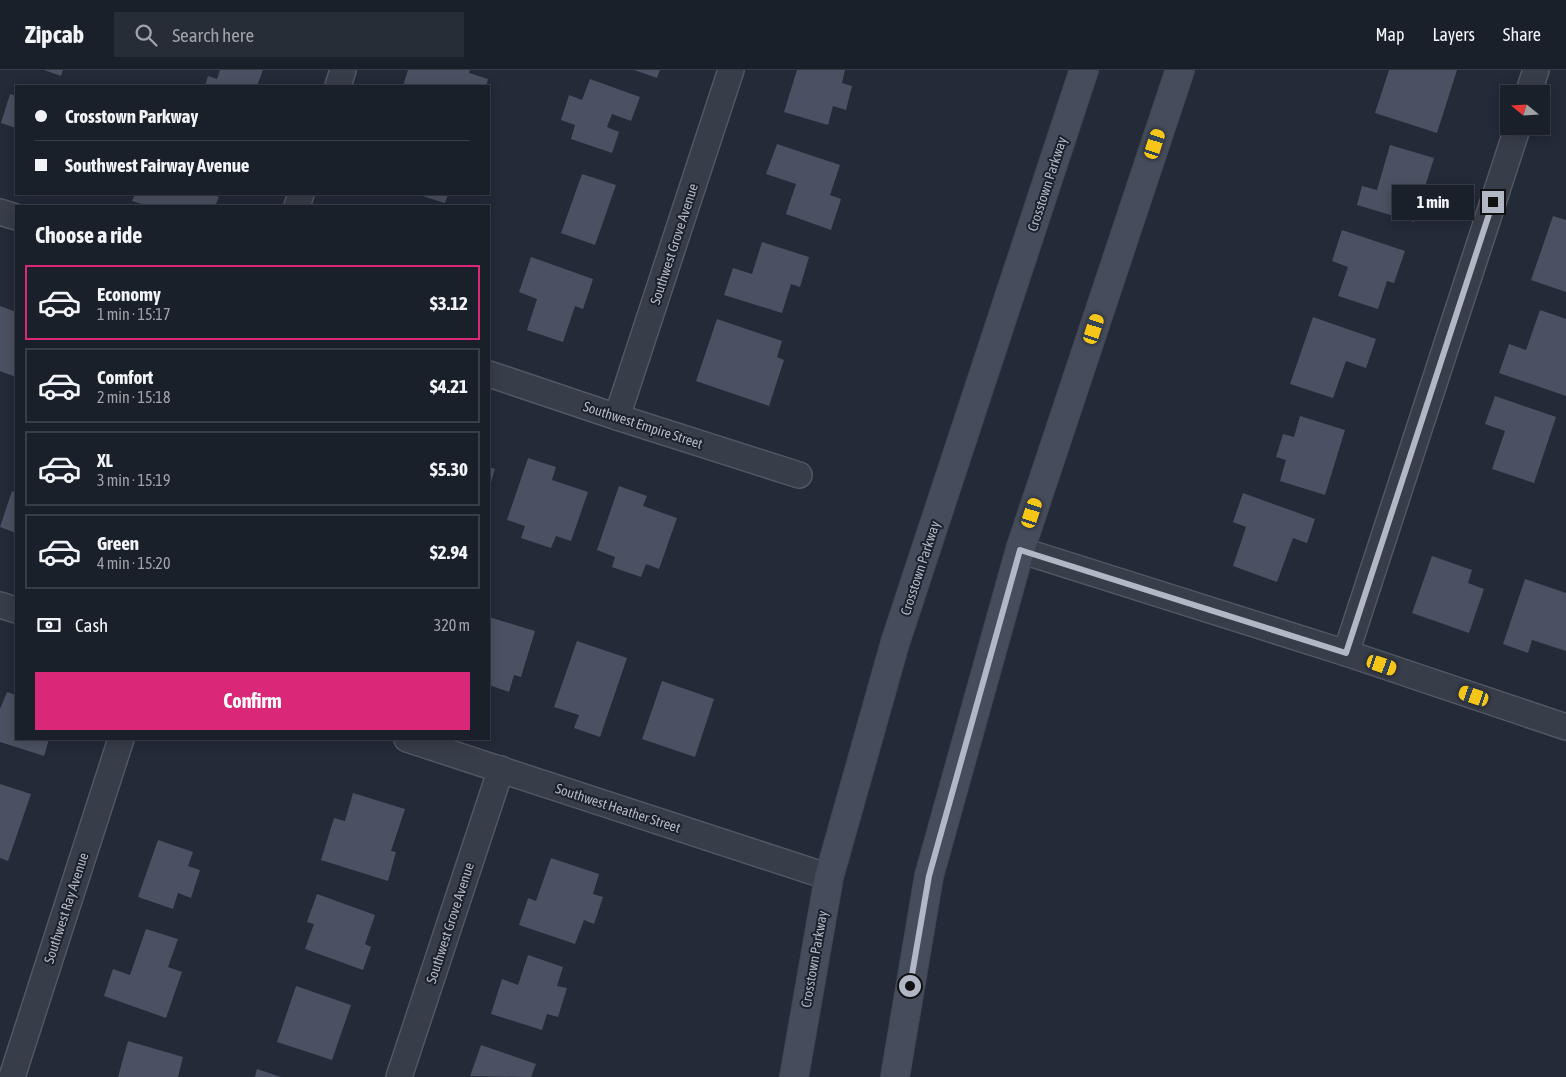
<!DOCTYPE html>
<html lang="en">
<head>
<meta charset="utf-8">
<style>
  :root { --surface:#1a202a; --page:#272d36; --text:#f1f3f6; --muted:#9fa3a8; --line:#383e47; --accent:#db2777 }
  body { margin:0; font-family:"Asap Condensed",sans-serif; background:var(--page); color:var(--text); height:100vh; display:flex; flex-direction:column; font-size:19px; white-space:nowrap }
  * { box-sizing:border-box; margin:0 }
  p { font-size:16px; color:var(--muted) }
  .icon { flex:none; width:28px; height:28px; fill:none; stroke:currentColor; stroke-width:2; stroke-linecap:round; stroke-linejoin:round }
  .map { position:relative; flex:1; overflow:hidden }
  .panel { position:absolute; left:15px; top:135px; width:475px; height:535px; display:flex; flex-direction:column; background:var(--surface); border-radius:0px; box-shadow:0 2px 12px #0003,0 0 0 1px var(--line) }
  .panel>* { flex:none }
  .hud { position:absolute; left:15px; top:15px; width:475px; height:110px; border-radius:0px; box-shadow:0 2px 12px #0003,0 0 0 1px var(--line); display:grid; align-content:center; height:110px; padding:0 20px; background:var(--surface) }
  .needle { width:32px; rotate:288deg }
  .tools { position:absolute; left:1500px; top:15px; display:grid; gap:10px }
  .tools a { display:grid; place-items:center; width:50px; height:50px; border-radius:0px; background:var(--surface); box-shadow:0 2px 12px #0003,0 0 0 1px var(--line); font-size:25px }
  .end { position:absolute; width:22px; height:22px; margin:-11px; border:6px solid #b2b7c5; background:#111; box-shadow:0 0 0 2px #111 }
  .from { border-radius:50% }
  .bubble { position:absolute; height:35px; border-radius:0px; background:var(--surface); box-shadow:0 2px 12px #0003,0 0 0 1px var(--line); font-size:16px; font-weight:700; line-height:35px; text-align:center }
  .car { position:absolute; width:15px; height:30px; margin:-15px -8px; border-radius:6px; box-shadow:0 0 4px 1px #0007; background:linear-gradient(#f5c518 24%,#345 0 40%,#f5c518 0 76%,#345 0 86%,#f5c518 0) }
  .hud b { display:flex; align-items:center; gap:18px; height:48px; font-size:19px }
  .hud b+b { border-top:1px solid var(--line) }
  .hud i { width:12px; height:12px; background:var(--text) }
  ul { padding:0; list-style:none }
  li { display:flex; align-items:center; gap:15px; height:75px; margin:0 10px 8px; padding:0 10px; border:2px solid var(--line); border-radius:0px }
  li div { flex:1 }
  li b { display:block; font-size:19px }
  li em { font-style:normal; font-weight:700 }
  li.on { border-color:var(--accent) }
  li>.icon { width:45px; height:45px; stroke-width:1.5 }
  h2 { padding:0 20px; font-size:22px; line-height:60px }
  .pay { display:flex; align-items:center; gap:12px; height:55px; padding:0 20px; font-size:19px }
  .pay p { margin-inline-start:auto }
  .button { display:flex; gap:10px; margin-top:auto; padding:10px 20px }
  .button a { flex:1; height:58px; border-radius:0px; background:var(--accent); color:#fff; font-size:20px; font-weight:700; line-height:58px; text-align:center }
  header { display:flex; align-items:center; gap:30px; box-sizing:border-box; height:70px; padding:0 25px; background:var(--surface); border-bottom:1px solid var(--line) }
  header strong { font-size:24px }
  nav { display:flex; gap:28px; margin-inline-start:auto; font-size:18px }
  .search { width:350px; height:45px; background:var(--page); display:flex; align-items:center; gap:12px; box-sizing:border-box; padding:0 18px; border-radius:0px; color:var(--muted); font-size:19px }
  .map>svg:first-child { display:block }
  .building { fill:#4a5162 }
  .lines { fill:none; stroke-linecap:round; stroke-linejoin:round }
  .street-casing { stroke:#525763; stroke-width:28 }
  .secondary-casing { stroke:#404652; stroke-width:30 }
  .street { stroke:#373d49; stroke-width:25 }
  .secondary { stroke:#454c5b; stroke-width:28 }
  .route { stroke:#b2b7c5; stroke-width:6 }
  .labels { text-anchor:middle; stroke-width:4; stroke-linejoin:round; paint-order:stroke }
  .street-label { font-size:14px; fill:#b2b7c5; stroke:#1c222d }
</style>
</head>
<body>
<header>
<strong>Zipcab</strong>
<div class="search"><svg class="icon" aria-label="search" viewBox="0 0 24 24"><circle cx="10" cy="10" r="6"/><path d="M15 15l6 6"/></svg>Search here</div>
<nav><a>Map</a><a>Layers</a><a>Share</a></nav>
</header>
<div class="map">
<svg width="1566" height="1007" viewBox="0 0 1566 1007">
  <rect width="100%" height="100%" fill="#232a38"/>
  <g class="building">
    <path d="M 44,0 L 63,0 L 61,6 Z"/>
    <path d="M 220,0 L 263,0 L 257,16 L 205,16 L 208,6 L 217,9 Z"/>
    <path d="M 408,0 L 470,0 L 469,3 L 488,9 L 486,16 L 403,16 Z"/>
    <path d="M 634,0 L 660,0 L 657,8 Z"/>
    <path d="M 797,0 L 845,0 L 842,13 L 852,16 L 846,40 L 833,36 L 828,55 L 784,42 Z"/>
    <path d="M 1389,0 L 1457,0 L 1437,63 L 1375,43 Z"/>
    <path d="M 590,9 L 640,27 L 631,51 L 612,44 L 607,57 L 619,62 L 612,83 L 571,69 L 575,55 L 561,50 L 569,25 L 582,30 Z"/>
    <path d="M 10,24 L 16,26 L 16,58 L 1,53 Z"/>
    <path d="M 777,74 L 840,95 L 830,125 L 841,129 L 831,160 L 786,144 L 796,114 L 766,104 Z"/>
    <path d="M 1390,75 L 1434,88 L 1414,152 L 1357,135 L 1362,116 L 1377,120 Z"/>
    <path d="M 582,104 L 616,115 L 595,175 L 561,163 Z"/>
    <path d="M 135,124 L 210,124 L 219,127 L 215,136 L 148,136 L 132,131 Z"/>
    <path d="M 416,124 L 448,124 L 445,133 Z"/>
    <path d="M 1553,146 L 1566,150 L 1566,222 L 1531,210 Z"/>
    <path d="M 1342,160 L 1405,181 L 1394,213 L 1387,211 L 1378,239 L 1338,226 L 1348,197 L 1332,191 Z"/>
    <path d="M 762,172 L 809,187 L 800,217 L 791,214 L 782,243 L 724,225 L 733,198 L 752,204 Z"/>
    <path d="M 531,187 L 593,209 L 583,239 L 575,236 L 563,272 L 527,260 L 537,229 L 519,222 Z"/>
    <path d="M 0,236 L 16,242 L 16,307 L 0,301 Z"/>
    <path d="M 1540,240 L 1566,249 L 1566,326 L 1499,303 L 1509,274 L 1526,280 Z"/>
    <path d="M 1313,247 L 1376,269 L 1366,298 L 1346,291 L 1333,328 L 1290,314 Z"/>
    <path d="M 717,249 L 782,271 L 777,287 L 784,290 L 769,336 L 696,311 Z"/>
    <path d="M 1495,326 L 1556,347 L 1534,413 L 1492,399 L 1505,361 L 1485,354 Z"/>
    <path d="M 1300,346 L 1345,360 L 1325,425 L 1280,411 L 1286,390 L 1276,387 L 1283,364 L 1294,367 Z"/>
    <path d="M 528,388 L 556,397 L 552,410 L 588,422 L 571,471 L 556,466 L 551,478 L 521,468 L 525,456 L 507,450 Z"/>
    <path d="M 489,397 L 495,399 L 489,419 Z"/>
    <path d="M 619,416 L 647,426 L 643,436 L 677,448 L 659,499 L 646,494 L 641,507 L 612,497 L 615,487 L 597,480 Z"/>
    <path d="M 12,421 L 16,423 L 16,463 L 0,457 Z"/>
    <path d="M 1243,423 L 1315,449 L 1307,473 L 1293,468 L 1277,512 L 1233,496 L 1246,457 L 1233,452 Z"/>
    <path d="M 1432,486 L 1472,500 L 1468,513 L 1484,519 L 1469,563 L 1412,543 Z"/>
    <path d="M 1525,509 L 1566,523 L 1566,581 L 1532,570 L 1528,583 L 1503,574 Z"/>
    <path d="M 489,547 L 535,561 L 521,607 L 514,605 L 509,622 L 489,615 Z"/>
    <path d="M 577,571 L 627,588 L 600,667 L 574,658 L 579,645 L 554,637 Z"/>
    <path d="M 662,611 L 714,629 L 695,687 L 642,669 Z"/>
    <path d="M 7,622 L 16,625 L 16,669 L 49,669 L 44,686 L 0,672 L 0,639 Z"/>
    <path d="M 0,714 L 31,724 L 8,791 L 0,788 Z"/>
    <path d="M 353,723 L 405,739 L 391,781 L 396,782 L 388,811 L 321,790 L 334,748 L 345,751 Z"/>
    <path d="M 158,770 L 193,782 L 188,796 L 200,800 L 191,828 L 178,823 L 173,839 L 138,827 Z"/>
    <path d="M 551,788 L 599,804 L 593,824 L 603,827 L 594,854 L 584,850 L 575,874 L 519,855 L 528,828 L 536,831 Z"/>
    <path d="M 317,824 L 375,845 L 365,874 L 371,877 L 363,900 L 305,879 L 314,854 L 307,852 Z"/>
    <path d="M 146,859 L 178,869 L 168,897 L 182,902 L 166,948 L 104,926 L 113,899 L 130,905 Z"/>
    <path d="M 528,885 L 563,897 L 557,916 L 567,918 L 558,947 L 547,944 L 542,960 L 491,944 L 502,909 L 518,915 Z"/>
    <path d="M 296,916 L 351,935 L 332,990 L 277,972 Z"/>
    <path d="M 128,971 L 183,987 L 178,1007 L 118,1007 Z"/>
    <path d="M 481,975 L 536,994 L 531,1007 L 470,1006 Z"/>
    <path d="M 257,999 L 281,1007 L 255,1007 Z"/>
  </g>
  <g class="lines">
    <defs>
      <g id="street">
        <path d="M 338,16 L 343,0"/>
        <path d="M 1528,24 L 1536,0"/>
        <path d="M 297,136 L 301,124"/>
        <path d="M 0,142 L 16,147"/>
        <path d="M 489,304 L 617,347 L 799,405"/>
        <path d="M 617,347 L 731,0"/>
        <path d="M 1020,480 L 1346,583 L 1566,657"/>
        <path d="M 0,535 L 16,540"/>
        <path d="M 1346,583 L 1518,56"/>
        <path d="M 407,669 L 829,807"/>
        <path d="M 12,1007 L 121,669"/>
        <path d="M 399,1007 L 501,699"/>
      </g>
      <g id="secondary">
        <path d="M 794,1007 L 829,807 L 895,573 L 1084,0"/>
        <path d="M 895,1007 L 929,806 L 1020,480 L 1180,0"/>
      </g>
    </defs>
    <use href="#street" class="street-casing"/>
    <use href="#secondary" class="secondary-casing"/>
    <use href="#street" class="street"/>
    <use href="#secondary" class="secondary"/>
  </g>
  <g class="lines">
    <path class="route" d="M 910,916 L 929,806 L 1020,480 L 1346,583 L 1493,132"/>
  </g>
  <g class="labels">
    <g class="street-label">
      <text transform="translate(1047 114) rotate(-72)" y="5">Crosstown Parkway</text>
      <text transform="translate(674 174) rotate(-72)" y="5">Southwest Grove Avenue</text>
      <text transform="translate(643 355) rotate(18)" y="5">Southwest Empire Street</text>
      <text transform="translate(920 498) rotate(-72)" y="5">Crosstown Parkway</text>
      <text transform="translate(618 738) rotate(18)" y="5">Southwest Heather Street</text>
      <text transform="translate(66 838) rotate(-72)" y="5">Southwest Ray Avenue</text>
      <text transform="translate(450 853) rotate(-72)" y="5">Southwest Grove Avenue</text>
      <text transform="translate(814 889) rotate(-80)" y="5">Crosstown Parkway</text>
    </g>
  </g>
</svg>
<div class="tools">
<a><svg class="needle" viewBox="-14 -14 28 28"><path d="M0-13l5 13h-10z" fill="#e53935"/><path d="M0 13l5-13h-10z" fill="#9fa3a8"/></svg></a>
</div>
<i class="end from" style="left:910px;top:916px"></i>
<i class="end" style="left:1493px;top:132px"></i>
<div class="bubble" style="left:1392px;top:115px;width:82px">1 min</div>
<i class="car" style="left:1155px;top:74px;rotate:18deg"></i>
<i class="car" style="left:1094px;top:259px;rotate:18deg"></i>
<i class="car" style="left:1032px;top:443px;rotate:18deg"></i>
<i class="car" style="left:1382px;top:595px;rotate:109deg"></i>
<i class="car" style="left:1474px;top:626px;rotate:289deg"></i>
<div class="hud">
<b><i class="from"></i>Crosstown Parkway</b>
<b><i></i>Southwest Fairway Avenue</b>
</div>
<section class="panel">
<h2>Choose a ride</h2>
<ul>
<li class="on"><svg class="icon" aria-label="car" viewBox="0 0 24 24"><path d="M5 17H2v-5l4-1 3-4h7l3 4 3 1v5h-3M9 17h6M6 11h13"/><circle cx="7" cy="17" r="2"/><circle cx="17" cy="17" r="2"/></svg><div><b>Economy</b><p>1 min · 15:17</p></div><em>$3.12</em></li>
<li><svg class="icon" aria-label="car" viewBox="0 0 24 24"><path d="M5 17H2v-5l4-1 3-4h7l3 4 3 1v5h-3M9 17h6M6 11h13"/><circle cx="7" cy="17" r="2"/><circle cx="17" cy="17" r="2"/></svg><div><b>Comfort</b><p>2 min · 15:18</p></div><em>$4.21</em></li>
<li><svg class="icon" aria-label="car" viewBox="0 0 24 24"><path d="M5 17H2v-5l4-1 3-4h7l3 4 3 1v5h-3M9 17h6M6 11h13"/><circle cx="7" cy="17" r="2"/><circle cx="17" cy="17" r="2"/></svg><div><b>XL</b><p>3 min · 15:19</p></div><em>$5.30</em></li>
<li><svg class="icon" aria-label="car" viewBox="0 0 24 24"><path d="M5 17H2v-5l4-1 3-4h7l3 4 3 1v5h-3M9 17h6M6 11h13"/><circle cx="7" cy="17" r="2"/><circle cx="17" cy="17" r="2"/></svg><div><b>Green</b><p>4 min · 15:20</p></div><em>$2.94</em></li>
</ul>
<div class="pay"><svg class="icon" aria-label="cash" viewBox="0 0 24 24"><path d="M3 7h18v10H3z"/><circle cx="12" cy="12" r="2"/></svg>Cash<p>320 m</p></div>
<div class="button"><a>Confirm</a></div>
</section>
</div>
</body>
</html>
